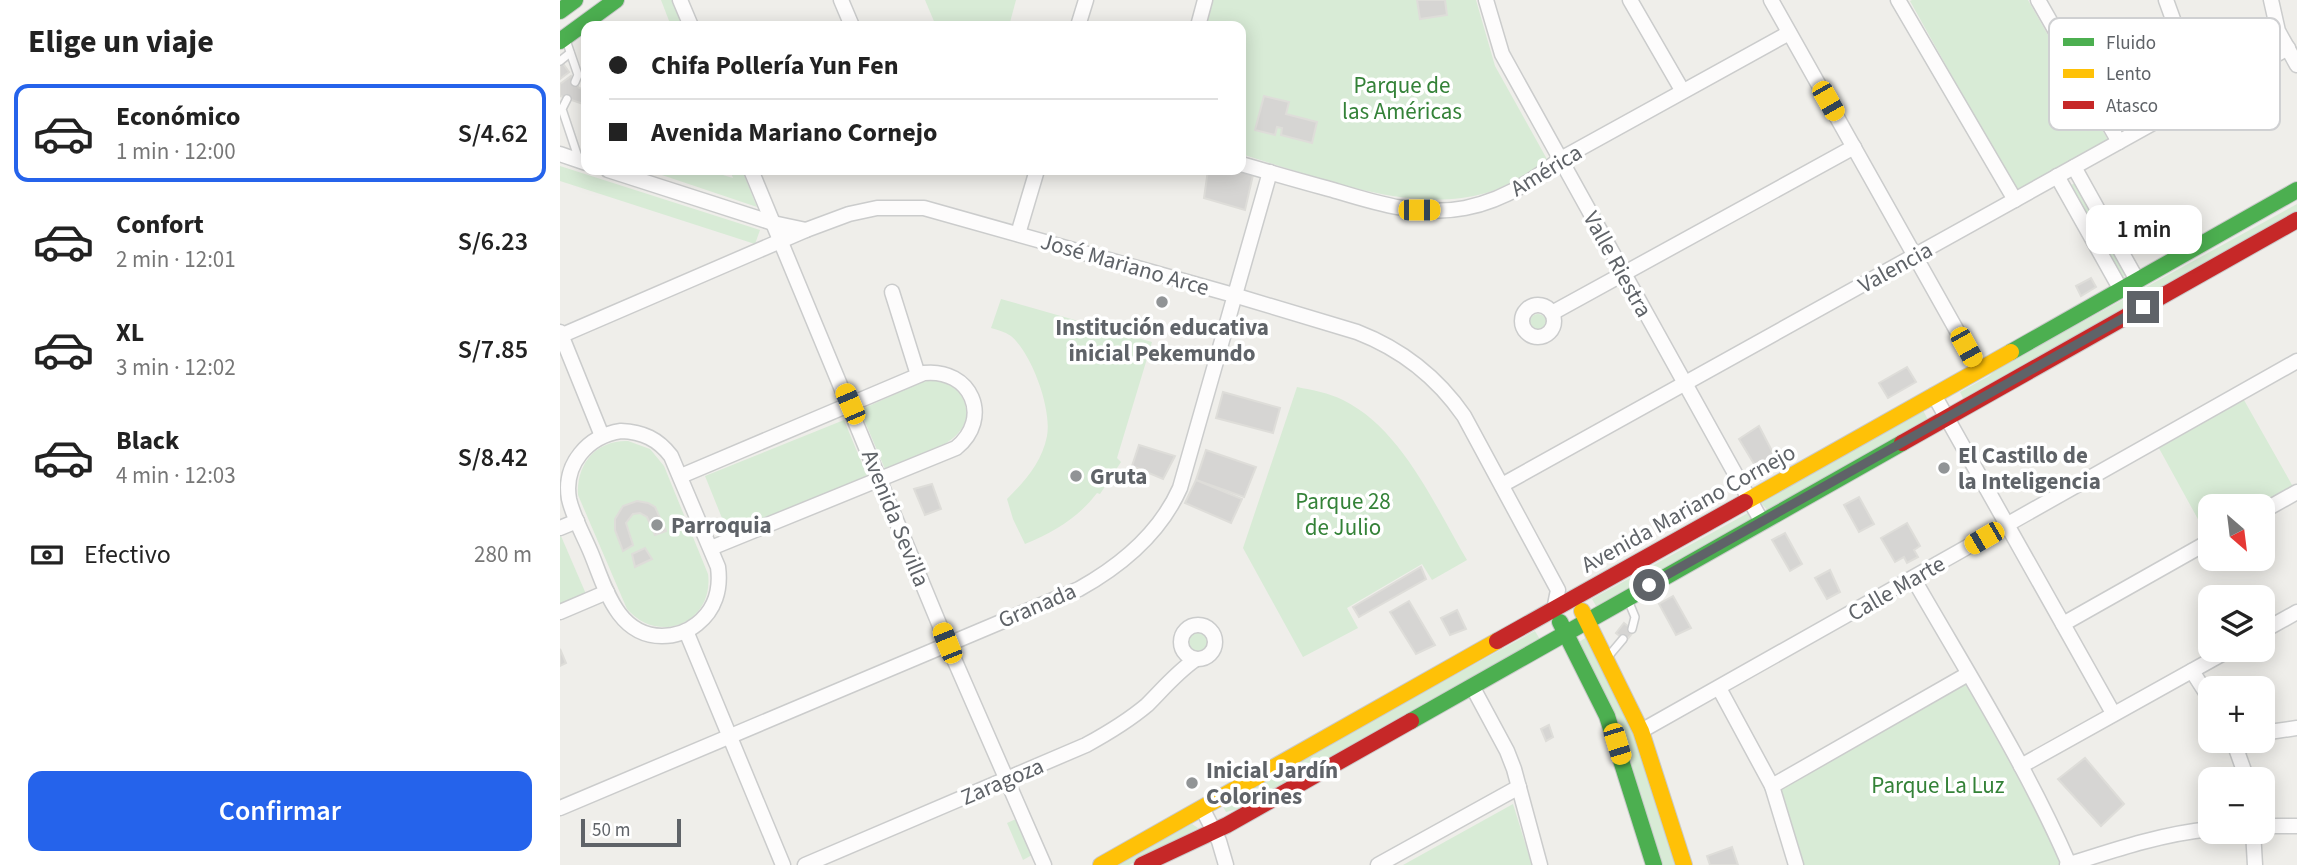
<!DOCTYPE html>
<html lang="es">
<head>
<meta charset="utf-8">
<style>
  :root { --surface:#fff; --page:#f2f2f2; --text:#222; --muted:#767676; --line:#e0e0e0; --accent:#2563eb }
  body { margin:0; font-family:"Source Sans 3",sans-serif; background:var(--page); color:var(--text); height:100vh; display:flex; flex-direction:column; font-size:26px; white-space:nowrap }
  * { box-sizing:border-box; margin:0 }
  p { font-size:23px; color:var(--muted) }
  .icon { flex:none; width:38px; height:38px; fill:none; stroke:currentColor; stroke-width:2; stroke-linecap:round; stroke-linejoin:round }
  .map { position:relative; flex:1; overflow:hidden }
  .drawer { display:flex; flex-direction:column; background:var(--surface); width:560px }
  .drawer>* { flex:none }
  .guide { position:absolute; left:21px; top:21px; width:665px; height:154px; border-radius:14px; box-shadow:0 4px 18px #0003; display:grid; align-content:center; height:154px; padding:0 28px; background:var(--surface) }
  .needle { width:46px; rotate:152deg }
  .controls { position:absolute; left:1638px; top:494px; display:grid; gap:14px }
  .controls a { display:grid; place-items:center; width:77px; height:77px; border-radius:14px; background:var(--surface); box-shadow:0 4px 18px #0003; font-size:35px }
  .scale { position:absolute; left:21px; bottom:18px; width:100px; box-sizing:border-box; padding-left:7px; border:4px solid #5f6368; border-top:0; font-size:19px; line-height:24px; white-space:nowrap; color:#5f6368; -webkit-text-stroke:5px #fff; paint-order:stroke }
  .end { position:absolute; width:32px; height:32px; margin:-16px; border:9px solid #5f6368; background:#fff; box-shadow:0 0 0 4px #fff }
  .from { border-radius:50% }
  .bubble { position:absolute; height:49px; border-radius:14px; background:var(--surface); box-shadow:0 4px 18px #0003; font-size:23px; font-weight:600; line-height:49px; text-align:center }
  .car { position:absolute; width:21px; height:42px; margin:-21px -10px; border-radius:9px; box-shadow:0 0 5px 2px #0007; background:linear-gradient(#f5c518 24%,#345 0 40%,#f5c518 0 76%,#345 0 86%,#f5c518 0) }
  .guide b { display:flex; align-items:center; gap:24px; height:66px; font-size:26px }
  .guide b+b { border-top:2px solid var(--line) }
  .guide i { width:18px; height:18px; background:var(--text) }
  ul { padding:0; list-style:none }
  li { display:flex; align-items:center; gap:21px; height:98px; margin:0 14px 10px; padding:0 14px; border:4px solid transparent; border-radius:14px }
  li div { flex:1 }
  li b { display:block; font-size:26px }
  li em { font-style:normal; font-weight:600 }
  li.current { border-color:var(--accent) }
  li>.icon { width:63px; height:63px; stroke-width:1.5 }
  h2 { padding:0 28px; font-size:32px; line-height:84px }
  .pay { display:flex; align-items:center; gap:18px; height:77px; padding:0 28px; font-size:26px }
  .pay p { margin-inline-start:auto }
  .button { display:flex; gap:14px; margin-top:auto; padding:14px 28px }
  .button a { flex:1; height:80px; border-radius:14px; background:var(--accent); color:#fff; font-size:28px; font-weight:600; line-height:80px; text-align:center }
  main { display:flex; flex:1; min-height:0 }
  .map>svg:first-child { display:block }
  .green { fill:#d8ebd6 }
  .building { fill:#d6d5d3; stroke:#deddd9; stroke-width:2 }
  .lines { fill:none; stroke-linecap:round; stroke-linejoin:round }
  .lane-casing { stroke:#cbcccc; stroke-width:10 }
  .street-casing { stroke:#cbcccc; stroke-width:17 }
  .fast-casing { stroke:#cacacb; stroke-width:18 }
  .slow-casing { stroke:#cacacb; stroke-width:18 }
  .jam-casing { stroke:#cacacb; stroke-width:18 }
  .lane { stroke:#fdfcfc; stroke-width:7 }
  .street { stroke:#fdfcfc; stroke-width:14 }
  .fast { stroke:#4caf50; stroke-width:16 }
  .slow { stroke:#ffc107; stroke-width:16 }
  .jam { stroke:#c62828; stroke-width:16 }
  .route { stroke:#5f6368; stroke-width:9 }
  .poi-dot { fill:#919496; stroke:#fff; stroke-width:2.5 }
  .labels { text-anchor:middle; stroke-width:7; stroke-linejoin:round; paint-order:stroke }
  .park-label { font-size:23px; fill:#348238; stroke:#fff }
  .street-label { font-size:23px; fill:#5f6368; stroke:#fff }
  .poi-label { font-size:23px; font-weight:bold; fill:#5f6368; stroke:#fff; text-anchor:start }
  .key { fill:#fff; stroke:#cfd0d2; stroke-width:2 }
  .key-label { font-size:19px; fill:#5f6368 }
</style>
</head>
<body>
<main>
<section class="drawer">
<h2>Elige un viaje</h2>
<ul>
<li class="current"><svg class="icon" aria-label="car" viewBox="0 0 24 24"><path d="M5 17H2v-5l4-1 3-4h7l3 4 3 1v5h-3M9 17h6M6 11h13"/><circle cx="7" cy="17" r="2"/><circle cx="17" cy="17" r="2"/></svg><div><b>Económico</b><p>1 min · 12:00</p></div><em>S/4.62</em></li>
<li><svg class="icon" aria-label="car" viewBox="0 0 24 24"><path d="M5 17H2v-5l4-1 3-4h7l3 4 3 1v5h-3M9 17h6M6 11h13"/><circle cx="7" cy="17" r="2"/><circle cx="17" cy="17" r="2"/></svg><div><b>Confort</b><p>2 min · 12:01</p></div><em>S/6.23</em></li>
<li><svg class="icon" aria-label="car" viewBox="0 0 24 24"><path d="M5 17H2v-5l4-1 3-4h7l3 4 3 1v5h-3M9 17h6M6 11h13"/><circle cx="7" cy="17" r="2"/><circle cx="17" cy="17" r="2"/></svg><div><b>XL</b><p>3 min · 12:02</p></div><em>S/7.85</em></li>
<li><svg class="icon" aria-label="car" viewBox="0 0 24 24"><path d="M5 17H2v-5l4-1 3-4h7l3 4 3 1v5h-3M9 17h6M6 11h13"/><circle cx="7" cy="17" r="2"/><circle cx="17" cy="17" r="2"/></svg><div><b>Black</b><p>4 min · 12:03</p></div><em>S/8.42</em></li>
</ul>
<div class="pay"><svg class="icon" aria-label="cash" viewBox="0 0 24 24"><path d="M3 7h18v10H3z"/><circle cx="12" cy="12" r="2"/></svg>Efectivo<p>280 m</p></div>
<div class="button"><a>Confirmar</a></div>
</section>
<div class="map">
<svg width="1737" height="865" viewBox="0 0 1737 865">
  <rect width="100%" height="100%" fill="#efeeea"/>
  <g class="green">
    <path d="M 101,0 L 113,0 L 124,26 L 111,26 Z"/>
    <path d="M 365,0 L 456,0 L 449,26 L 376,26 Z"/>
    <path d="M 651,0 L 916,0 L 935,66 L 988,161 C 968,173 949,186 926,193 C 849,215 755,176 681,154 L 681,26 L 643,26 Z"/>
    <path d="M 1352,0 L 1468,0 L 1548,140 L 1456,191 L 1350,1 Z"/>
    <path d="M 0,166 L 200,230 L 195,244 L 0,181 Z"/>
    <path d="M 87,170 L 146,170 L 173,178 L 170,170 L 182,170 L 197,207 Z"/>
    <path d="M 1520,181 L 1569,274 L 1563,277 L 1558,274 L 1511,191 L 1511,185 Z"/>
    <path d="M 1737,204 L 1737,217 L 1407,406 L 1400,392 L 1429,376 L 1435,370 Z"/>
    <path d="M 441,299 L 592,342 L 557,458 L 561,462 L 540,494 L 537,493 C 518,518 494,532 465,544 L 453,519 L 447,499 C 465,481 482,462 487,436 C 492,409 472,354 451,336 C 445,332 438,330 431,328 Z"/>
    <circle cx="978" cy="322" r="8"/>
    <path d="M 373,380 C 387,382 399,388 404,401 C 420,443 352,458 325,469 L 300,410 L 362,382 Z"/>
    <path d="M 737,387 C 752,390 769,393 783,400 C 842,429 875,506 907,560 L 872,580 L 862,564 L 787,608 L 798,628 L 743,657 L 683,548 Z"/>
    <path d="M 1680,393 L 1736,492 L 1703,506 L 1650,506 L 1650,541 L 1595,441 Z"/>
    <path d="M 1363,410 L 1370,424 L 1211,514 L 1200,502 Z"/>
    <path d="M 284,420 L 308,478 L 168,533 L 145,476 Z"/>
    <path d="M 68,441 L 90,449 L 104,466 L 148,574 C 154,622 99,646 67,609 L 18,495 C 16,463 37,440 68,441 Z"/>
    <path d="M 1188,513 L 1194,524 L 1039,611 L 1032,599 Z"/>
    <path d="M 1,536 L 26,594 L 0,605 L 0,537 Z"/>
    <path d="M 975,631 L 982,643 L 682,808 L 666,812 L 661,803 Z"/>
    <circle cx="638" cy="642" r="11"/>
    <path d="M 1027,637 L 1074,733 L 1115,865 L 1100,865 L 1014,645 Z"/>
    <path d="M 1408,674 L 1507,865 L 1236,865 L 1212,786 Z"/>
    <path d="M 953,804 L 972,865 L 843,865 Z"/>
    <path d="M 456,819 L 472,855 L 463,860 L 447,823 Z"/>
    <path d="M 632,824 L 638,828 L 569,865 L 555,865 Z"/>
  </g>
  <g class="building">
    <path d="M 857,0 L 885,0 L 887,15 L 860,19 Z"/>
    <path d="M 2,62 L 9,72 L 0,79 L 0,64 Z"/>
    <path d="M 11,76 L 19,88 L 26,90 L 26,105 L 0,96 L 0,84 Z"/>
    <path d="M 704,96 L 729,102 L 726,114 L 757,122 L 752,143 L 721,135 L 722,128 L 717,127 L 715,135 L 695,130 Z"/>
    <path d="M 648,170 L 675,170 L 693,175 L 685,210 L 644,198 Z"/>
    <path d="M 1531,278 L 1536,287 L 1521,296 L 1516,286 Z"/>
    <path d="M 1347,367 L 1356,382 L 1328,398 L 1319,383 Z"/>
    <path d="M 663,392 L 720,408 L 713,433 L 656,418 Z"/>
    <path d="M 1199,426 L 1214,455 L 1196,467 L 1179,439 Z"/>
    <path d="M 579,445 L 615,456 L 603,479 L 572,466 Z"/>
    <path d="M 646,450 L 696,467 L 684,497 L 636,480 Z"/>
    <path d="M 636,480 L 682,499 L 671,523 L 625,503 Z"/>
    <path d="M 372,484 L 381,509 L 365,515 L 354,489 Z"/>
    <path d="M 1299,497 L 1314,524 L 1299,532 L 1284,505 Z"/>
    <path d="M 77,501 L 88,503 L 95,507 L 106,531 L 95,535 L 87,517 L 80,513 L 73,514 L 66,523 L 73,545 L 63,551 L 55,530 L 55,519 L 63,506 Z"/>
    <path d="M 1347,523 L 1360,546 L 1354,550 L 1358,557 L 1347,563 L 1344,557 L 1335,562 L 1321,538 Z"/>
    <path d="M 1225,533 L 1242,564 L 1230,571 L 1212,540 Z"/>
    <path d="M 85,548 L 92,559 L 75,567 L 72,554 Z"/>
    <path d="M 861,567 L 866,579 L 799,617 L 793,607 Z"/>
    <path d="M 1270,570 L 1280,592 L 1267,599 L 1255,578 Z"/>
    <path d="M 1113,596 L 1131,628 L 1116,635 L 1099,604 Z"/>
    <path d="M 849,601 L 875,645 L 856,654 L 830,612 Z"/>
    <path d="M 897,610 L 906,629 L 890,635 L 881,618 Z"/>
    <path d="M 1064,623 L 1074,631 L 1066,641 L 1056,633 Z"/>
    <path d="M 0,649 L 6,663 L 0,666 Z"/>
    <path d="M 989,725 L 993,737 L 986,741 L 981,729 Z"/>
    <path d="M 1525,758 L 1564,804 L 1541,826 L 1498,779 Z"/>
    <path d="M 1172,847 L 1178,865 L 1150,865 L 1147,856 Z"/>
  </g>
  <g class="lines">
    <defs>
      <g id="lane">
        <path d="M 6,40 L 18,75 L 15,82"/>
        <path d="M 0,61 L 10,53"/>
        <path d="M 7,99 L 2,109 L 19,160"/>
        <path d="M 1068,600 L 1075,617 L 1072,629"/>
        <path d="M 1047,658 L 1063,639"/>
      </g>
      <g id="street">
        <path d="M 120,0 L 131,26"/>
        <path d="M 281,0 L 292,26"/>
        <path d="M 926,0 L 942,54 L 1202,522"/>
        <path d="M 1070,0 L 1122,90"/>
        <path d="M 1211,0 L 1419,370"/>
        <path d="M 1338,0 L 1455,200"/>
        <path d="M 1478,0 L 1559,142"/>
        <path d="M 1606,0 L 1635,80 L 1638,98"/>
        <path d="M 1711,0 L 1718,31 L 1737,65"/>
        <path d="M 518,26 L 526,0"/>
        <path d="M 638,26 L 645,0"/>
        <path d="M 0,154 L 26,163"/>
        <path d="M 681,164 C 712,173 743,182 773,190 C 816,203 859,217 905,208 C 941,201 971,183 999,160 L 1229,33"/>
        <path d="M 1514,167 L 1577,280"/>
        <path d="M 48,170 L 213,223 L 246,230"/>
        <path d="M 191,170 L 387,643 L 484,865"/>
        <path d="M 1497,176 L 1561,290"/>
        <path d="M 458,234 L 477,170"/>
        <path d="M 332,292 L 358,375"/>
        <circle cx="978" cy="321" r="16"/>
        <path d="M 992,313 L 1294,147"/>
        <path d="M 0,332 L 42,436"/>
        <path d="M 0,336 L 246,230 L 289,214 L 317,208 L 364,208 L 677,296 L 797,332 C 841,349 877,377 904,416 L 998,590 L 994,610"/>
        <path d="M 1374,395 L 1553,713"/>
        <path d="M 61,431 C 83,432 98,439 111,456 L 158,567 C 161,589 155,610 137,624 C 127,632 115,636 102,636 C 57,636 45,587 31,553 C 24,536 13,517 9,499 C 3,464 28,436 61,431 Z"/>
        <path d="M 121,476 L 364,373 C 411,368 433,418 396,448 L 151,548"/>
        <path d="M 942,485 L 1728,48"/>
        <path d="M 1703,511 L 1737,492"/>
        <path d="M 0,528 L 17,521"/>
        <path d="M 1353,578 C 1407,672 1466,765 1509,864"/>
        <path d="M 0,612 L 47,592"/>
        <path d="M 1503,624 L 1650,541"/>
        <circle cx="638" cy="642" r="17"/>
        <path d="M 126,631 L 223,865"/>
        <path d="M 1703,631 L 1737,612"/>
        <path d="M 1632,671 L 1650,699"/>
        <path d="M 912,686 L 947,751 L 954,769 L 980,865"/>
        <path d="M 1159,688 L 1212,786 L 1236,865"/>
        <path d="M 1081,731 L 1737,361"/>
        <path d="M 1703,735 L 1709,732 L 1737,728"/>
        <path d="M 1673,740 L 1687,779"/>
        <path d="M 1678,749 L 1692,740"/>
        <path d="M 1461,766 L 1671,649"/>
        <path d="M 1212,786 L 1408,674"/>
        <path d="M 0,808 L 519,589 C 562,565 600,533 620,488 L 710,172"/>
        <path d="M 642,808 L 659,841 L 666,865"/>
        <path d="M 1703,826 L 1737,826"/>
        <path d="M 1693,831 L 1695,865"/>
        <path d="M 245,865 L 526,745 C 548,733 568,721 587,705 C 603,689 617,672 636,659"/>
        <path d="M 818,865 L 959,787"/>
        <path d="M 1507,865 C 1554,850 1601,834 1650,829"/>
      </g>
      <g id="fast">
        <path d="M 0,11 L 15,0"/>
        <path d="M 0,41 L 56,0"/>
        <path d="M 1451,352 L 1737,190"/>
        <path d="M 1000,622 L 1047,716 L 1094,865"/>
        <path d="M 851,721 L 1342,443"/>
      </g>
      <g id="slow">
        <path d="M 1185,502 L 1451,352"/>
        <path d="M 1022,611 L 1081,731 L 1124,865"/>
        <path d="M 541,865 L 937,641"/>
      </g>
      <g id="jam">
        <path d="M 1342,443 L 1737,220"/>
        <path d="M 937,641 L 1185,502"/>
        <path d="M 582,865 L 667,825 L 851,721"/>
      </g>
    </defs>
    <use href="#lane" class="lane-casing"/>
    <use href="#street" class="street-casing"/>
    <use href="#fast" class="fast-casing"/>
    <use href="#slow" class="slow-casing"/>
    <use href="#jam" class="jam-casing"/>
    <use href="#lane" class="lane"/>
    <use href="#street" class="street"/>
    <use href="#fast" class="fast"/>
    <use href="#slow" class="slow"/>
    <use href="#jam" class="jam"/>
  </g>
  <g class="lines">
    <path class="route" d="M 1089,585 L 1583,307"/>
  </g>
  <g class="poi-dot">
    <circle cx="602" cy="302" r="7"/>
    <circle cx="1384" cy="468" r="7"/>
    <circle cx="516" cy="476" r="7"/>
    <circle cx="97" cy="525" r="7"/>
    <circle cx="632" cy="783" r="7"/>
  </g>
  <g class="labels">
    <g class="park-label">
      <text x="842" y="93">Parque de<tspan x="842" dy="26">las Américas</tspan></text>
      <text x="783" y="509">Parque 28<tspan x="783" dy="26">de Julio</tspan></text>
      <text x="1378" y="793">Parque La Luz</text>
    </g>
    <g class="street-label">
      <text transform="translate(986 170) rotate(-31)" y="8">América</text>
      <text transform="translate(565 264) rotate(16)" y="8">José Mariano Arce</text>
      <text transform="translate(1058 264) rotate(61)" y="8">Valle Riestra</text>
      <text transform="translate(1335 267) rotate(-29)" y="8">Valencia</text>
      <text transform="translate(1128 508) rotate(-29)" y="8">Avenida Mariano Cornejo</text>
      <text transform="translate(336 518) rotate(68)" y="8">Avenida Sevilla</text>
      <text transform="translate(1336 588) rotate(-30)" y="8">Calle Marte</text>
      <text transform="translate(477 605) rotate(-23)" y="8">Granada</text>
      <text transform="translate(442 781) rotate(-23)" y="8">Zaragoza</text>
    </g>
    <g class="poi-label">
      <text x="602" y="335" text-anchor="middle">Institución educativa<tspan x="602" dy="26">inicial Pekemundo</tspan></text>
      <text x="1398" y="463">El Castillo de<tspan x="1398" dy="26">la Inteligencia</tspan></text>
      <text x="530" y="484">Gruta</text>
      <text x="111" y="533">Parroquia</text>
      <text x="646" y="778">Inicial Jardín<tspan x="646" dy="26">Colorines</tspan></text>
    </g>
  </g>
  <rect x="1489" y="18" width="231" height="112" rx="10" class="key"/>
  <rect x="1503" y="38" width="31" height="8" fill="#4caf50"/>
  <rect x="1503" y="69" width="31" height="9" fill="#ffc107"/>
  <rect x="1503" y="101" width="31" height="8" fill="#c62828"/>
  <g class="key-label">
    <text x="1546" y="49">Fluido</text>
    <text x="1546" y="80">Lento</text>
    <text x="1546" y="112">Atasco</text>
  </g>
</svg>
<div class="controls">
<a><svg class="needle" viewBox="-14 -14 28 28"><path d="M0-13l5 13h-10z" fill="#e53935"/><path d="M0 13l5-13h-10z" fill="#767676"/></svg></a>
<a><svg class="icon" aria-label="layers" viewBox="0 0 24 24"><path d="M12 4l9 5-9 5-9-5zM3 14l9 5 9-5"/></svg></a>
<a>+</a>
<a>−</a>
</div>
<div class="scale">50 m</div>
<i class="end from" style="left:1089px;top:585px"></i>
<i class="end" style="left:1583px;top:307px"></i>
<div class="bubble" style="left:1526px;top:205px;width:116px">1 min</div>
<i class="car" style="left:1268px;top:101px;rotate:150deg"></i>
<i class="car" style="left:859px;top:210px;rotate:90deg"></i>
<i class="car" style="left:1406px;top:347px;rotate:151deg"></i>
<i class="car" style="left:290px;top:404px;rotate:337deg"></i>
<i class="car" style="left:1424px;top:538px;rotate:240deg"></i>
<i class="car" style="left:387px;top:643px;rotate:338deg"></i>
<i class="car" style="left:1057px;top:744px;rotate:163deg"></i>
<div class="guide">
<b><i class="from"></i>Chifa Pollería Yun Fen</b>
<b><i></i>Avenida Mariano Cornejo</b>
</div>
</div>
</main>
</body>
</html>
